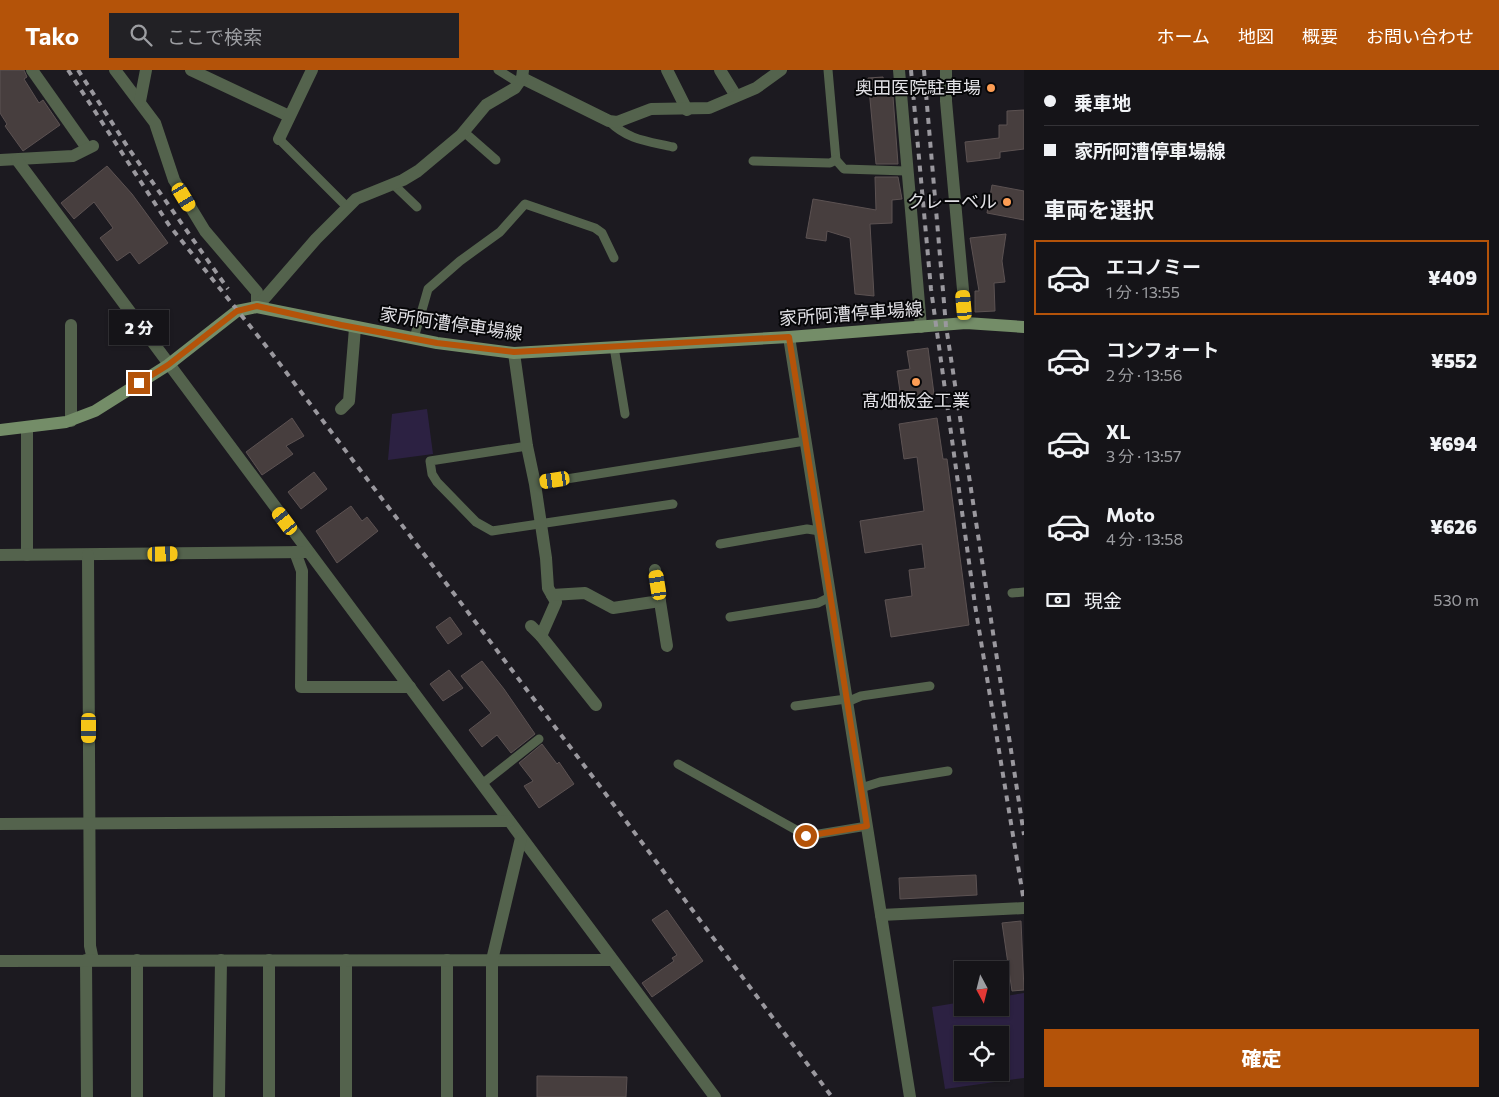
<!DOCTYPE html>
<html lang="ja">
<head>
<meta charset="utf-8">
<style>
  :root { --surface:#151418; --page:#222125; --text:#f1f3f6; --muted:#9d9ea2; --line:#343337; --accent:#b45309 }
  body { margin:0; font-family:Commissioner,"Noto Sans JP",sans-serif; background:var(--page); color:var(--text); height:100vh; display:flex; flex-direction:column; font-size:19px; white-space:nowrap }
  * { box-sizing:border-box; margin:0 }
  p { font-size:16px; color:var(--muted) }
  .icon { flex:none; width:28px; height:28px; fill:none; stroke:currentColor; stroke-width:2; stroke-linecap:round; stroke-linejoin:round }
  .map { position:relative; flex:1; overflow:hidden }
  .panel { display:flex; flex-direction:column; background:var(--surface); width:475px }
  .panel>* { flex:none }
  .guide { display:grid; align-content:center; height:110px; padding:0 20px; background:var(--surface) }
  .needle { width:32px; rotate:173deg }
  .controls { position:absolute; left:954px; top:891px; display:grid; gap:10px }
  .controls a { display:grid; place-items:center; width:55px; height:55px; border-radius:0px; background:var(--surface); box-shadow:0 1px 4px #0004,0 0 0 1px var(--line); font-size:25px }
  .end { position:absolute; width:22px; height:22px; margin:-11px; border:6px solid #b45309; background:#fff; box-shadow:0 0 0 2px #fff }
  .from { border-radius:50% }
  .bubble { position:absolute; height:35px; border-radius:0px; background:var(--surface); box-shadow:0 1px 4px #0004,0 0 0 1px var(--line); font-size:16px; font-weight:800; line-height:35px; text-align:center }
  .car { position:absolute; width:15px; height:30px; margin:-15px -8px; border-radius:6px; box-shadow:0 0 4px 1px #0007; background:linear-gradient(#f5c518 24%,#345 0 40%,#f5c518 0 76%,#345 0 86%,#f5c518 0) }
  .guide b { display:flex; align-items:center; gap:18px; height:48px; font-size:19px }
  .guide b+b { border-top:1px solid var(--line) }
  .guide i { width:12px; height:12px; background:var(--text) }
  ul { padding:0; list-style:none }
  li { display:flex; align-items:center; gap:15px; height:75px; margin:0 10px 8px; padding:0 10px; border:2px solid transparent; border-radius:0px }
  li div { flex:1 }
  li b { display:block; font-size:19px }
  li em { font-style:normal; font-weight:800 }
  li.current { border-color:var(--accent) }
  li>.icon { width:45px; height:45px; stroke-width:1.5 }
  h2 { padding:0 20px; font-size:22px; line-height:60px }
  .pay { display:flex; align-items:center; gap:12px; height:55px; padding:0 20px; font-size:19px }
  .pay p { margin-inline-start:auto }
  .action { display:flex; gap:10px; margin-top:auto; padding:10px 20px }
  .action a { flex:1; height:58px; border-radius:0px; background:var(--accent); color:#fff; font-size:20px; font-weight:800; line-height:58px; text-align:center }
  header { display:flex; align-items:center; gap:30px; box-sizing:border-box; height:70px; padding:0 25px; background:var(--accent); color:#fff }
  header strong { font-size:24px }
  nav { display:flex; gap:28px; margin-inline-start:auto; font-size:18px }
  .search { width:350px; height:45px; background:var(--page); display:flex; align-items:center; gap:12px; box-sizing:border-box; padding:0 18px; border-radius:0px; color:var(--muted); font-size:19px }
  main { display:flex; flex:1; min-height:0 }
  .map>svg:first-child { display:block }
  .green { fill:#2c2142; fill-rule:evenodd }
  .building { fill:#473e3e; stroke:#5c5252 }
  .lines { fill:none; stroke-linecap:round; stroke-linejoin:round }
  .lane { stroke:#54634d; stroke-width:9 }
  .street { stroke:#54634d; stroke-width:12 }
  .secondary { stroke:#748d68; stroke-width:12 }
  .rail { stroke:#9a989e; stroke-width:4; stroke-dasharray:6 6; stroke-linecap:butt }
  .route { stroke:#b45309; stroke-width:6 }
  .poi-dot { fill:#fd9d54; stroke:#060608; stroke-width:2 }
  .labels { text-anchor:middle; stroke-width:4; stroke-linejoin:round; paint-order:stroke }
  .poi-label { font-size:18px; fill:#e1e0e5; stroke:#060608; text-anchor:end }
  .street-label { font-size:18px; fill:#e1e0e5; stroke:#060608 }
</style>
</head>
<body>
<header>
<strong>Tako</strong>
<div class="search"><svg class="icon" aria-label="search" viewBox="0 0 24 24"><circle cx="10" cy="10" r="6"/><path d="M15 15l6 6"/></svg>ここで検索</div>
<nav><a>ホーム</a><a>地図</a><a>概要</a><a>お問い合わせ</a></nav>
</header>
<main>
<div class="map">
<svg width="1024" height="1027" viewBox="0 0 1024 1027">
  <rect width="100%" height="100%" fill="#1c1a20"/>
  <g class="green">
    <path d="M 427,339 L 433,384 L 388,390 L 392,344 Z"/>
    <path d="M 1024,923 L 1024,1008 L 945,1019 L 932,937 L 962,932 L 962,938 L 1000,938 L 1000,927 ZM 962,965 L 1000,965 L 1000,1002 L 962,1002 Z"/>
  </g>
  <g class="building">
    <path d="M 0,0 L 24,0 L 27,7 L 24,9 L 39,33 L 43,30 L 60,55 L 23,81 L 5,56 L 7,54 L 0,43 Z"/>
    <path d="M 883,7 L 884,14 L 892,13 L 898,94 L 876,94 L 868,8 Z"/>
    <path d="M 1024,40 L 1024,79 L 1000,82 L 1000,88 L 967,92 L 965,72 L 999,68 L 999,55 L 1007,55 L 1007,41 Z"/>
    <path d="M 107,96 L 132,124 L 168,173 L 139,194 L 130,182 L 117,191 L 100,168 L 113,158 L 94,132 L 74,149 L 61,133 Z"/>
    <path d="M 875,107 L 898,107 L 902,129 L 892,130 L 892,153 L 870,154 L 874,226 L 855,224 L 850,168 L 827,161 L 826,171 L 806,168 L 813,129 L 876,140 Z"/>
    <path d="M 992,115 L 1024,121 L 1024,150 L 987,143 Z"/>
    <path d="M 1006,164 L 1002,191 L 1005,212 L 994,213 L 995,241 L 975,242 L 975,221 L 979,221 L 970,168 Z"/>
    <path d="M 928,278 L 934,324 L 901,328 L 897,301 L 910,299 L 907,281 Z"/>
    <path d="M 292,348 L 304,366 L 286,376 L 293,384 L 262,405 L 246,382 Z"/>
    <path d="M 937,348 L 943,389 L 947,389 L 969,555 L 891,567 L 885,530 L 912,526 L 909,500 L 925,498 L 922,474 L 865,483 L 860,451 L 924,441 L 917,387 L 904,389 L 899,354 Z"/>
    <path d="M 314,402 L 327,419 L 301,439 L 288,422 Z"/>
    <path d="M 351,436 L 362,451 L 367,447 L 378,461 L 337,493 L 316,461 Z"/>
    <path d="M 450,547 L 462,564 L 448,574 L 436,557 Z"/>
    <path d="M 482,591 L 504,619 L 535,664 L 511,683 L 497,665 L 482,677 L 469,660 L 491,643 L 461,606 Z"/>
    <path d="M 449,600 L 463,618 L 443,631 L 430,614 Z"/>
    <path d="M 542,674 L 557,694 L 559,692 L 574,714 L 539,738 L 524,716 L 533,711 L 519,693 Z"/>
    <path d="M 976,805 L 977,825 L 900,829 L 899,808 Z"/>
    <path d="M 667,840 L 703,891 L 652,927 L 642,913 L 674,891 L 672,888 L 677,885 L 652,850 Z"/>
    <path d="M 1021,851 L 1024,920 L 1012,921 L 1002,853 Z"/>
    <path d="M 537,1006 L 627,1007 L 626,1027 L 537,1027 Z"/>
  </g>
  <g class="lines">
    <g class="lane">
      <path d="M 498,0 L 519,13"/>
      <path d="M 828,0 L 836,90 L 844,99 L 906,101"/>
      <path d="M 609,51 C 628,70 647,71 673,77"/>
      <path d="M 464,62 L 496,90"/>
      <path d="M 279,69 L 347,137"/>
      <path d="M 753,91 L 830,93 L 836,90"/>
      <path d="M 393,114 L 417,137"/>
      <path d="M 414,268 L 428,219 L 460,191 L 500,162 L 525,134 L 595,158 L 602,163 L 614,188"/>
      <path d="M 614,277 L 625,344"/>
      <path d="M 527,376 L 430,391 L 432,404 L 437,412 L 476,452 L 492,461 L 673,434"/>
      <path d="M 535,414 L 805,371"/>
      <path d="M 720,474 L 807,459 L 820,461"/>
      <path d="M 1012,523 L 1024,522"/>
      <path d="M 730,547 L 818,533 L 830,527"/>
      <path d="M 847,632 L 861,626 L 930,616"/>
      <path d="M 795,636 L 846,629"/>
      <path d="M 678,694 L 807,766 L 867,756"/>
      <path d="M 482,714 L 539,669"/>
      <path d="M 861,718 L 880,712 L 948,701"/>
    </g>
    <g class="street">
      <path d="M 32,0 L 87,78"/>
      <path d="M 115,0 L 155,53 L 174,110 L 205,161 L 257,222 L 257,237"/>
      <path d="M 191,0 L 289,46"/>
      <path d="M 667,0 L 687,40"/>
      <path d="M 720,0 L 736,26"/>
      <path d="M 899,0 L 921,257"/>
      <path d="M 946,0 L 946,31 L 966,253"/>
      <path d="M 522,8 L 609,51 L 617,52 L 651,39 L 709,38 L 756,18 L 781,0"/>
      <path d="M 140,31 L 146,0"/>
      <path d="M 279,69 L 312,0"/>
      <path d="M 0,90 L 73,86 L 93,76"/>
      <path d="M 17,90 L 715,1027"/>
      <path d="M 257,237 L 316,169 L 356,129 L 403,110 L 418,101 L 461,65 L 486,35 L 515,18 L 522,8 L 523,0"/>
      <path d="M 789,267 L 910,1027"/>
      <path d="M 514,283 L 527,376 L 535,414 L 546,488 L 548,518 L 556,532 L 541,566 L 596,635"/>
      <path d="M 341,339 L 349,331 L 355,258"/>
      <path d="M 71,351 L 71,255"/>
      <path d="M 27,357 L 27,485"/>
      <path d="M 295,482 L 302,501 L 301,617 L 410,617"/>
      <path d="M 0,485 L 308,482"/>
      <path d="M 88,485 L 90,876 L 93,890"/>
      <path d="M 655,500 L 667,576"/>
      <path d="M 552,525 L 585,523 L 613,538 L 660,531"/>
      <path d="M 531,556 L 541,566"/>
      <path d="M 0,754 L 509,751"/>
      <path d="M 881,845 L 1024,838"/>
      <path d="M 86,890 L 87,1027"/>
      <path d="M 137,890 L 137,1027"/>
      <path d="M 269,890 L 269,1027"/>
      <path d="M 346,890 L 346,1027"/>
      <path d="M 447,890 L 447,1027"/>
      <path d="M 0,891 L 612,890"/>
      <path d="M 219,1027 L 221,890"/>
      <path d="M 492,1027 L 492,890 L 521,768"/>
    </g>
    <path class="secondary" d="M 0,360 L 66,352 L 95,341 L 168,295 L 237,241 L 257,237 L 437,273 L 514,283 L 789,267 L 966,253 L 1024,257"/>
    <g class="rail">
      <path d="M 68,0 L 169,155 L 270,281 L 602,719 L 832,1027"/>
      <path d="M 78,0 L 129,79 L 228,219"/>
      <path d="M 911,0 L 931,219 L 975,535 L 1024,832"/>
      <path d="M 924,0 L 946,256 L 1024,765"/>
    </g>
  </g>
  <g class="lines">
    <path class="route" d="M 139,313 L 168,295 L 237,241 L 257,236 L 341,255 L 437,273 L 514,282 L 789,267 L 867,756 L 806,766"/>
  </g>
  <g class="poi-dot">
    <circle cx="991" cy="18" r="5"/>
    <circle cx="1007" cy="132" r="5"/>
    <circle cx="916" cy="312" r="5"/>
  </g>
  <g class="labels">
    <g class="poi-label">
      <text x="981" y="24">奥田医院駐車場</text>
      <text x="997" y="138">クレーベル</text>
      <text x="916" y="337" text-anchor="middle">髙畑板金工業</text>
    </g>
    <g class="street-label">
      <text transform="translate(851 244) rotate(-4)" y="6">家所阿漕停車場線</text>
      <text transform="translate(451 254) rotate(8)" y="6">家所阿漕停車場線</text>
    </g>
  </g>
</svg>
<div class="controls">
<a><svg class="needle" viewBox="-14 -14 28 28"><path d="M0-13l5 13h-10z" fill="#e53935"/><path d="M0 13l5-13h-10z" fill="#9d9ea2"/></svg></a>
<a><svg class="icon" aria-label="locate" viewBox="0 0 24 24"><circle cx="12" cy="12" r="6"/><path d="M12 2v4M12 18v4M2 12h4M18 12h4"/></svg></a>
</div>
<i class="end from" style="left:806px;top:766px"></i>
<i class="end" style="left:139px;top:313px"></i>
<div class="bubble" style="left:109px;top:240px;width:60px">2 分</div>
<i class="car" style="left:184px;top:127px;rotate:149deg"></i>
<i class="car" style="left:964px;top:235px;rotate:355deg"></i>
<i class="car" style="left:555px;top:410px;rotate:261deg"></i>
<i class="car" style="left:285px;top:451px;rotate:323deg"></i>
<i class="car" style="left:163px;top:484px;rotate:89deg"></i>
<i class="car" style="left:658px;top:515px;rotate:351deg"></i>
<i class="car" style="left:89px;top:658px;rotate:180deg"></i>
</div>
<section class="panel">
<div class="guide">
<b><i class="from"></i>乗車地</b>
<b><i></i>家所阿漕停車場線</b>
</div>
<h2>車両を選択</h2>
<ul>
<li class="current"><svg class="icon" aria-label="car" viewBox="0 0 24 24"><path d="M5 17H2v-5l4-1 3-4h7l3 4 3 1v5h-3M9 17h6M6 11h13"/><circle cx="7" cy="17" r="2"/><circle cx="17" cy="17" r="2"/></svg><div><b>エコノミー</b><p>1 分 · 13:55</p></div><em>¥409</em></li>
<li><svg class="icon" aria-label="car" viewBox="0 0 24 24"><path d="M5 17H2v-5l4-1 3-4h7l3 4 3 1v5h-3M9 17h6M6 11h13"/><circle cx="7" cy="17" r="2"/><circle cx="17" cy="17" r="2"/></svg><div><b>コンフォート</b><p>2 分 · 13:56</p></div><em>¥552</em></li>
<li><svg class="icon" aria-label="car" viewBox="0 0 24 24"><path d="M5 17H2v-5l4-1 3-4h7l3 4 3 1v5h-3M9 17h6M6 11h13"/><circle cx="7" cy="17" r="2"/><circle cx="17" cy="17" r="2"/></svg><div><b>XL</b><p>3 分 · 13:57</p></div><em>¥694</em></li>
<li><svg class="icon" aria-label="car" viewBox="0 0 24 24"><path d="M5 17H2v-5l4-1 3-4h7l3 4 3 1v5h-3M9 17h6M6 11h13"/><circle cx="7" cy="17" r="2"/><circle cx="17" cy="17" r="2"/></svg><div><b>Moto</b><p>4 分 · 13:58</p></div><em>¥626</em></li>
</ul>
<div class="pay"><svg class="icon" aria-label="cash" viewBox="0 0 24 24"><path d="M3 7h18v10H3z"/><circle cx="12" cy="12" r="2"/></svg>現金<p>530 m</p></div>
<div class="action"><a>確定</a></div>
</section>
</main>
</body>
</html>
